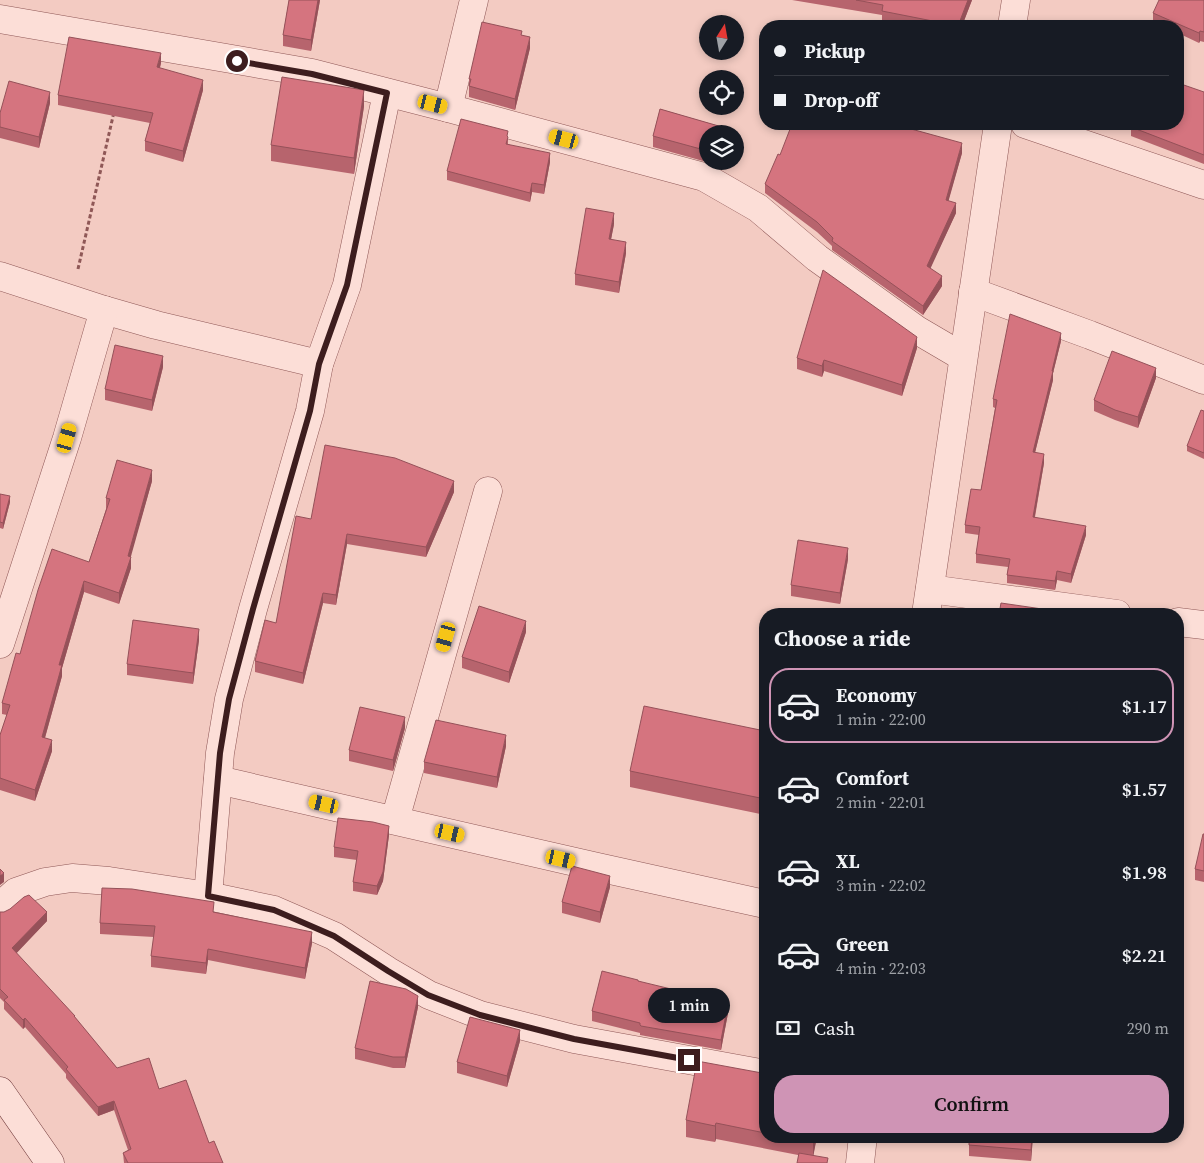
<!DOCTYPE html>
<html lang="en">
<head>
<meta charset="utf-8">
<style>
  :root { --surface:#171b24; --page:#242831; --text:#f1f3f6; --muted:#9ea1a6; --line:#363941; --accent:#cf94b5 }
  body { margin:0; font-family:"Source Serif 4",serif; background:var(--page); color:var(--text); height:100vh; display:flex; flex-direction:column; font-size:19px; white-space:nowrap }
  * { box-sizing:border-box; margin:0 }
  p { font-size:16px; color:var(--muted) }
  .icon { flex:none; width:28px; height:28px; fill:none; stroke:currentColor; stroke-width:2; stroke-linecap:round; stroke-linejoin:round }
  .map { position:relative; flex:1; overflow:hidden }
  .sheet { position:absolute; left:759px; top:608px; width:425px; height:535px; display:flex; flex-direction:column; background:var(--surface); border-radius:20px; box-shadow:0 2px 8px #0003 }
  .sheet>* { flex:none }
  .guide { position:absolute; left:759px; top:20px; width:425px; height:110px; border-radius:20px; box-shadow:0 2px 8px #0003; display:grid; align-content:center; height:110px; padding:0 15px; background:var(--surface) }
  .needle { width:32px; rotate:11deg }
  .tools { position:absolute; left:699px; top:15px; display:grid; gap:10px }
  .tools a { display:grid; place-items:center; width:45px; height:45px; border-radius:50%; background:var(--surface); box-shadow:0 2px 8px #0003; font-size:25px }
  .end { position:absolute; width:22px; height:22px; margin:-11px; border:6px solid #3d1d1e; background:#fff; box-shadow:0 0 0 2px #fff }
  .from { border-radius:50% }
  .bubble { position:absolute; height:35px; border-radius:18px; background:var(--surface); box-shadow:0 2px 8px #0003; font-size:16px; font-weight:600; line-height:35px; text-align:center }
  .car { position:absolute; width:15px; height:30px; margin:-15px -8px; border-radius:6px; box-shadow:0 0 4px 1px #0007; background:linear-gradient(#f5c518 24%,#345 0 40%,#f5c518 0 76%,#345 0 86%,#f5c518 0) }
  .guide b { display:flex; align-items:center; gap:18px; height:48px; font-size:19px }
  .guide b+b { border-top:1px solid var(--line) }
  .guide i { width:12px; height:12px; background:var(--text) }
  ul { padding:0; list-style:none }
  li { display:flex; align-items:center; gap:15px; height:75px; margin:0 10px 8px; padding:0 5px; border:2px solid transparent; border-radius:20px }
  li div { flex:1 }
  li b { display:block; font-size:19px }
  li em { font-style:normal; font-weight:600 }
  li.on { border-color:var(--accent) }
  li>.icon { width:45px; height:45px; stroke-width:1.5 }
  h2 { padding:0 15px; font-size:22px; line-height:60px }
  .pay { display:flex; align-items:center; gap:12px; height:55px; padding:0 15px; font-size:19px }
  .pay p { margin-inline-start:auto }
  .action { display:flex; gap:10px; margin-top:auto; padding:10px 15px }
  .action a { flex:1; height:58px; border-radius:20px; background:var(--accent); color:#111; font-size:20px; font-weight:600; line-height:58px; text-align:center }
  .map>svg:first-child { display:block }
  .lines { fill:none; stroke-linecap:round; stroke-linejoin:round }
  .minor-casing { stroke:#8f5857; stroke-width:29 }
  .secondary-casing { stroke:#713a3b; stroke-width:29 }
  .path { stroke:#8f5857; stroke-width:3; stroke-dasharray:4 2.5; stroke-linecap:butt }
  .minor { stroke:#fcded7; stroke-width:28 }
  .secondary { stroke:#fcded7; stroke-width:28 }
  .wall { fill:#b7646d }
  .shaded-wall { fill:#955159 }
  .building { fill:#d5747f; stroke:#955159 }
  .route { stroke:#3d1d1e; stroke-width:6 }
</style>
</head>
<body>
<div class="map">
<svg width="1204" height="1163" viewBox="0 0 1204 1163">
  <rect width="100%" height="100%" fill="#f3cbc2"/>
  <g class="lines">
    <defs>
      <g id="minor">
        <path d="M 0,19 L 312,73 L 448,108 L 704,177 L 758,208 L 817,258 L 917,330 L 963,357"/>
        <path d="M 1012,26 L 1016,0"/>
        <path d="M 448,108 L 474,0"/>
        <path d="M 1025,124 L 1204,185"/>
        <path d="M 0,276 L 104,310 L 156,325 L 319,364"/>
        <path d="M 973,292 L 1090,335 L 1204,380"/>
        <path d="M 930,589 L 1117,614"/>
        <path d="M 926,614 L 998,124"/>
        <path d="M 1178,622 L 1204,625"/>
        <path d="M 0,644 L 67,438 L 104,310"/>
        <path d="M 218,780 L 597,867 L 765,904"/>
        <path d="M 395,820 L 488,491"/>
        <path d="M 208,896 L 220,753 L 229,699 L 253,609 L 310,411 L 319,364 L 347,285 L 387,93"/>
        <path d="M 0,906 L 16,892 L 45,882 L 72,878 L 109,881 L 208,896 L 274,910 L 334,936 L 388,971 L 429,995 L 480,1015 L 574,1039 L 765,1074"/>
        <path d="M 860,1163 L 863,1136"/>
      </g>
      <path id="secondary" d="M 0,1091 L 50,1163"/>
    </defs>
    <use href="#minor" class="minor-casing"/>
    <use href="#secondary" class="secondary-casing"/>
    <path class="path" d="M 78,269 L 114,112"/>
    <use href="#minor" class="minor"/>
    <use href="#secondary" class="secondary"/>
  </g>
  <g class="wall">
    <path d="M 289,0 L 320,0 L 311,51 L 283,46 L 283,35 Z"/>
    <path d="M 792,0 L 972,0 L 962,26 L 904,26 L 882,22 L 882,15 Z"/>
    <path d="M 1204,0 L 1204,42 L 1200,41 L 1199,43 L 1178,33 L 1178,26 L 1161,26 L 1153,22 L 1153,13 Z"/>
    <path d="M 522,35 L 530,48 L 515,110 L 469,97 L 469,79 Z"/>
    <path d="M 161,63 L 160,68 L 203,90 L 183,162 L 145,151 L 145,141 L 150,123 L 58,105 L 58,95 Z"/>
    <path d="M 1204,92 L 1204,164 L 1131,136 L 1131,127 Z"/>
    <path d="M 50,103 L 39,148 L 0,138 L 0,113 Z"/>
    <path d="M 364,106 L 354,174 L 271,161 L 271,145 Z"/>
    <path d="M 660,109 L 729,129 L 729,134 L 708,134 L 708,161 L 722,161 L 721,166 L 653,147 L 653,136 Z"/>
    <path d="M 508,137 L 508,144 L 550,162 L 544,194 L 532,192 L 530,202 L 447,180 L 447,171 Z"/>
    <path d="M 962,153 L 948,201 L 956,213 L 930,268 L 942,286 L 923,315 L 832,250 L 832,246 L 817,232 L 765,193 L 765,184 L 780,155 Z"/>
    <path d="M 614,224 L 611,239 L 626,253 L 619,293 L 575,285 L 575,274 Z"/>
    <path d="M 1061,341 L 1053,373 L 1053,380 L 1035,452 L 1044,463 L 1035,517 L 1086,535 L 1071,583 L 1057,580 L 1055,590 L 1007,583 L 1007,575 L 1008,567 L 976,563 L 976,554 L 979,535 L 965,533 L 965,525 L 981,490 L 995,408 L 993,407 L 993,399 Z"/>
    <path d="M 917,348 L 902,396 L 824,371 L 822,377 L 797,369 L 797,358 Z"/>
    <path d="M 163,367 L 152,411 L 105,400 L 105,389 Z"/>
    <path d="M 1156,378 L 1138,428 L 1115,420 L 1094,411 L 1094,400 Z"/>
    <path d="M 1204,411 L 1204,459 L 1187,451 L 1187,446 Z"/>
    <path d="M 152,481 L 130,557 L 131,568 L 119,604 L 84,592 L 62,668 L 62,676 L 45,738 L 52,751 L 35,801 L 0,790 L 0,735 L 7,715 L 2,714 L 2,703 L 20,654 L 89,562 L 106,509 L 106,498 Z"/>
    <path d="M 454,492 L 426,557 L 347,544 L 336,605 L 323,603 L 303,684 L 255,672 L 255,661 L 276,623 L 311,519 Z"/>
    <path d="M 0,494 L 10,502 L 3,529 L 0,528 Z"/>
    <path d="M 848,559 L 840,604 L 791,596 L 791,585 Z"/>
    <path d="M 526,632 L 509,683 L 462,668 L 462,657 Z"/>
    <path d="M 199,640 L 193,684 L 127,675 L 127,664 Z"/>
    <path d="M 405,728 L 393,771 L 349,761 L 349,750 Z"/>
    <path d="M 765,731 L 765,815 L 630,787 L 630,771 Z"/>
    <path d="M 506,746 L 497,788 L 424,773 L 424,762 Z"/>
    <path d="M 1204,834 L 1204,882 L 1195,880 L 1195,869 Z"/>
    <path d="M 389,835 L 383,881 L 377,895 L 353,891 L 353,882 L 357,860 L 334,857 L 334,847 Z"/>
    <path d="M 610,887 L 600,923 L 562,913 L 562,902 Z"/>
    <path d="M 0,912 L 47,921 L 16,953 L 75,1018 L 117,1068 L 159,1089 L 209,1143 L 223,1163 L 124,1163 L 123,1153 L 128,1150 L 114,1110 L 98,1116 L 66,1078 L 66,1074 L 25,1027 L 23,1029 L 4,1009 L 4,1002 L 0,998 Z"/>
    <path d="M 214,912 L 312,943 L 305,979 L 208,960 L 206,974 L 151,967 L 151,956 L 154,937 L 100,934 L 100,923 Z"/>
    <path d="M 638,981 L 728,1013 L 721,1050 L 640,1035 L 640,1033 L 592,1021 L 592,1011 Z"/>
    <path d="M 418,1007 L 405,1068 L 393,1068 L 355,1059 L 355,1048 Z"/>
    <path d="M 520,1041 L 507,1087 L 457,1073 L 457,1062 Z"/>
    <path d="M 762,1073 L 765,1073 L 765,1136 L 817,1136 L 813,1156 L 828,1163 L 798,1155 L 716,1139 L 715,1142 L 686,1137 L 686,1120 Z"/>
    <path d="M 969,1136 L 1033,1136 L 1031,1161 L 969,1156 Z"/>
  </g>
  <g class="shaded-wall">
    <path d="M 318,0 L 320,0 L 311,51 L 311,40 Z"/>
    <path d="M 968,0 L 972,0 L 962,26 L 958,26 Z"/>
    <path d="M 1200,31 L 1200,41 L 1199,43 L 1199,33 Z"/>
    <path d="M 530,37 L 530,48 L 515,110 L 515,99 Z"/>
    <path d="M 161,53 L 161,63 L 157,77 L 157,67 Z"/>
    <path d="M 203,80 L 203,90 L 183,162 L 183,151 Z"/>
    <path d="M 364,90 L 364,106 L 354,174 L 354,158 Z"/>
    <path d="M 50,92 L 50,103 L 39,148 L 39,137 Z"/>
    <path d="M 962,143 L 962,153 L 946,210 L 946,200 Z"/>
    <path d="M 550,153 L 550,162 L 544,194 L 544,185 Z"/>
    <path d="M 532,183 L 532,192 L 530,202 L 530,193 Z"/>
    <path d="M 956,203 L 956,213 L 927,276 L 927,266 Z"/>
    <path d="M 614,213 L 614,224 L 609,250 L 609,239 Z"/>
    <path d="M 626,242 L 626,253 L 619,293 L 619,282 Z"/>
    <path d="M 942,276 L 942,286 L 923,315 L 923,306 Z"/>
    <path d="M 1061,333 L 1061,341 L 1053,373 L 1053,380 L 1033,461 L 1033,452 L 1052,371 Z"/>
    <path d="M 917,337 L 917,348 L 902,396 L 902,385 Z"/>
    <path d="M 163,356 L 163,367 L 152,411 L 152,400 Z"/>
    <path d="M 824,360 L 824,371 L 822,377 L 822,366 Z"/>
    <path d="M 1156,368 L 1156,378 L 1138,428 L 1138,417 Z"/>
    <path d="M 1044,454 L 1044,463 L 1033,526 L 1033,517 Z"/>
    <path d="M 152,470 L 152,481 L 128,567 L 128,556 Z"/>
    <path d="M 454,481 L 454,492 L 426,557 L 426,547 Z"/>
    <path d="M 10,496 L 10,502 L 3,529 L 3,523 Z"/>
    <path d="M 1086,526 L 1086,535 L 1071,583 L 1071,574 Z"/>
    <path d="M 347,534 L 347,544 L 336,605 L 336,595 Z"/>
    <path d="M 848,548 L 848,559 L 840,604 L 840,593 Z"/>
    <path d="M 131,557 L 131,568 L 119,604 L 119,593 Z"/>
    <path d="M 1057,571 L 1057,580 L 1055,590 L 1055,581 Z"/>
    <path d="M 84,581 L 84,592 L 62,668 L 62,676 L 42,748 L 42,737 L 59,665 Z"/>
    <path d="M 323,593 L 323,603 L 303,684 L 303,673 Z"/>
    <path d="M 526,621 L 526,632 L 509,683 L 509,672 Z"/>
    <path d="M 199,629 L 199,640 L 193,684 L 193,673 Z"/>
    <path d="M 405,717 L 405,728 L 393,771 L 393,760 Z"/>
    <path d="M 506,735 L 506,746 L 497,788 L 497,777 Z"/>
    <path d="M 52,740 L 52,751 L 35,801 L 35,790 Z"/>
    <path d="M 389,826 L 389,835 L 383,881 L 377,895 L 377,886 Z"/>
    <path d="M 4,873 L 4,882 L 0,885 L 0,876 Z"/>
    <path d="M 610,876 L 610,887 L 600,923 L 600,912 Z"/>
    <path d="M 47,912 L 47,921 L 12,958 L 12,948 Z"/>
    <path d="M 312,932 L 312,943 L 305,979 L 305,968 Z"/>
    <path d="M 208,949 L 208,960 L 206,974 L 206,963 Z"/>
    <path d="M 418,996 L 418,1007 L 405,1068 L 405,1057 Z"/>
    <path d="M 728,1004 L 728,1013 L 721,1050 L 721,1040 Z"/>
    <path d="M 25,1018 L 25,1027 L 23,1029 L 23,1020 Z"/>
    <path d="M 520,1030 L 520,1041 L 507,1087 L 507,1076 Z"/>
    <path d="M 114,1101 L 114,1110 L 98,1116 L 98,1107 Z"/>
    <path d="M 716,1123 L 716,1139 L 715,1142 L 715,1126 Z"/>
    <path d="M 814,1136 L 817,1136 L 813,1158 L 813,1142 Z"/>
    <path d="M 1032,1136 L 1033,1136 L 1031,1161 L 1031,1150 Z"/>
  </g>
  <g class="building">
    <path d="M 289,0 L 318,0 L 311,40 L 283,35 Z"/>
    <path d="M 856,0 L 968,0 L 958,26 L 882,11 L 883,5 Z"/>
    <path d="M 1159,0 L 1204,0 L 1204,32 L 1200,31 L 1199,33 L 1153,13 Z"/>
    <path d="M 482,22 L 522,31 L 521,35 L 530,37 L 515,99 L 469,86 L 471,79 L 469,79 Z"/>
    <path d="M 69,37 L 161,53 L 157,67 L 203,80 L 183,151 L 145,141 L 153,113 L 58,95 Z"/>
    <path d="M 282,77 L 364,90 L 354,158 L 271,145 Z"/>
    <path d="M 9,81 L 50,92 L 39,137 L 0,127 L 0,113 Z"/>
    <path d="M 1178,83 L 1204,92 L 1204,155 L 1131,127 L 1132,124 L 1178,124 Z"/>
    <path d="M 660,109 L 729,129 L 727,134 L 708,134 L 708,151 L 653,136 Z"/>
    <path d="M 461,119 L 508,131 L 507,136 L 508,137 L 506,144 L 550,153 L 544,185 L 532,183 L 530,193 L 447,171 Z"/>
    <path d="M 792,124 L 831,124 L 833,125 L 833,124 L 857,124 L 875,128 L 876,124 L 893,124 L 962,143 L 946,200 L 956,203 L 927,266 L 942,276 L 923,306 L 832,241 L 833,238 L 817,222 L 765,184 L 778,154 L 780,155 Z"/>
    <path d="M 586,208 L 614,213 L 609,239 L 626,242 L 619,282 L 575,274 Z"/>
    <path d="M 823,270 L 917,337 L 902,385 L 824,360 L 822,366 L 797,358 Z"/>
    <path d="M 1010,314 L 1061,333 L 1052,371 L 1053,371 L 1033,452 L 1044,454 L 1033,517 L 1086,526 L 1071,574 L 1057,571 L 1055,581 L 1007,575 L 1010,559 L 976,554 L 980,527 L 965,525 L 971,489 L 981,490 L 997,400 L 993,399 Z"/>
    <path d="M 115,345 L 163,356 L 152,400 L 105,389 Z"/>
    <path d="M 1112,351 L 1156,368 L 1138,417 L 1115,410 L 1094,400 Z"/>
    <path d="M 1201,410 L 1204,411 L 1204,453 L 1187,446 Z"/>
    <path d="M 325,445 L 395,458 L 454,481 L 426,547 L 347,534 L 336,595 L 323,593 L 303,673 L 255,661 L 265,620 L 276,623 L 296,516 L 311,519 Z"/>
    <path d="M 117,460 L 152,470 L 128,556 L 131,557 L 119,593 L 84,581 L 59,665 L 62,665 L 42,737 L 52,740 L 35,790 L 0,778 L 0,735 L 10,705 L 2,703 L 16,653 L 20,654 L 38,590 L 52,549 L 89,562 L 110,499 L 106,498 Z"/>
    <path d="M 0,494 L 10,496 L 3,523 L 0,522 Z"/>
    <path d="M 798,540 L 848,548 L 840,593 L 791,585 Z"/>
    <path d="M 1001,603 L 1049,610 L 1049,614 L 999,614 Z"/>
    <path d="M 479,606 L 526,621 L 509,672 L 462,657 Z"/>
    <path d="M 133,620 L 199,629 L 193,673 L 127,664 Z"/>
    <path d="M 644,706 L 765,731 L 765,799 L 630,771 Z"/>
    <path d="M 360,707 L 405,717 L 393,760 L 349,750 Z"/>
    <path d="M 436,720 L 506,735 L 497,777 L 424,762 Z"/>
    <path d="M 338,818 L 373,822 L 389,826 L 383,872 L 377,886 L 353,882 L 358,851 L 334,847 Z"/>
    <path d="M 1203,834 L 1204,834 L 1204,871 L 1195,869 Z"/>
    <path d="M 572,866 L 610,876 L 600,912 L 562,902 Z"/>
    <path d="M 0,869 L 4,873 L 0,876 Z"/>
    <path d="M 102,888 L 132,889 L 214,902 L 213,912 L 312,932 L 305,968 L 208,949 L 206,963 L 151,956 L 155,926 L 100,923 Z"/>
    <path d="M 29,895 L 47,912 L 12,948 L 75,1016 L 74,1016 L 117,1068 L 149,1058 L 159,1089 L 186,1080 L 209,1143 L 214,1141 L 223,1163 L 128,1163 L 123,1153 L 131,1149 L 114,1101 L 98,1107 L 66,1069 L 68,1067 L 25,1018 L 23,1020 L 4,1000 L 8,997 L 0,989 L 0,912 L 4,912 L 10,909 L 24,897 Z"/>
    <path d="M 602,971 L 638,980 L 638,981 L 671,989 L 670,992 L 728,1004 L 721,1040 L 641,1026 L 640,1025 L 640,1023 L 592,1011 Z"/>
    <path d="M 370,981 L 406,989 L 418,996 L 405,1057 L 393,1057 L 355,1048 Z"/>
    <path d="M 470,1017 L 520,1030 L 507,1076 L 457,1062 Z"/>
    <path d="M 697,1061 L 762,1073 L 765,1073 L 765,1133 L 716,1123 L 715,1126 L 686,1120 Z"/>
    <path d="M 782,1136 L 814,1136 L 813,1142 Z"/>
    <path d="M 969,1136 L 1032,1136 L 1031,1150 L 969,1145 Z"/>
    <path d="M 799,1153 L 828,1158 L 827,1163 L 797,1163 Z"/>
  </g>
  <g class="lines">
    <path class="route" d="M 237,61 L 312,74 L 387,93 L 347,285 L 319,364 L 310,411 L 253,609 L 229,699 L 220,753 L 208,896 L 274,910 L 334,936 L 388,971 L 428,995 L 480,1015 L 574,1039 L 689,1060"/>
  </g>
</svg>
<div class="tools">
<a><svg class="needle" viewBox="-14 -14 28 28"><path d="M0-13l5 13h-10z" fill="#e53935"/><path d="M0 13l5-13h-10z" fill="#9ea1a6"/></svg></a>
<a><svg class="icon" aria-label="locate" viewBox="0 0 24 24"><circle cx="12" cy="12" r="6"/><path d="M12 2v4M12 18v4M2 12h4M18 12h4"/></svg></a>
<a><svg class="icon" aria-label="layers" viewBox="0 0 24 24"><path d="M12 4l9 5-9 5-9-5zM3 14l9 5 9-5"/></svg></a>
</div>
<i class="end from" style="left:237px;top:61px"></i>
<i class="end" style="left:689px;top:1060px"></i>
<div class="bubble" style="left:648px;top:988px;width:82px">1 min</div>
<i class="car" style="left:433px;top:104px;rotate:104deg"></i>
<i class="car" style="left:564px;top:139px;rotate:285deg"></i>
<i class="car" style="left:67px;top:438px;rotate:16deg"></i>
<i class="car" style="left:446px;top:637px;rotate:196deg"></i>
<i class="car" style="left:324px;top:804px;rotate:283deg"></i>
<i class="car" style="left:450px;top:833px;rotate:103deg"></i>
<i class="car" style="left:561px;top:859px;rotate:103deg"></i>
<div class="guide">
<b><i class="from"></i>Pickup</b>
<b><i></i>Drop-off</b>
</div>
<section class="sheet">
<h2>Choose a ride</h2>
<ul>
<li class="on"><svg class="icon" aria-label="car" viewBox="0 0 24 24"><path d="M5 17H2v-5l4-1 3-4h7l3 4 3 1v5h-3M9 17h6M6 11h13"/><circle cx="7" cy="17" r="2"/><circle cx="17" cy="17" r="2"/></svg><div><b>Economy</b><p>1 min · 22:00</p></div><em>$1.17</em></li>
<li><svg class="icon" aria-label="car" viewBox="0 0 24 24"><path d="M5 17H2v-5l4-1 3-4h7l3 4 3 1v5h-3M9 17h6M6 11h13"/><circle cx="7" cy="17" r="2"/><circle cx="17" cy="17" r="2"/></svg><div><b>Comfort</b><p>2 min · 22:01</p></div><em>$1.57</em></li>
<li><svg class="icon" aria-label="car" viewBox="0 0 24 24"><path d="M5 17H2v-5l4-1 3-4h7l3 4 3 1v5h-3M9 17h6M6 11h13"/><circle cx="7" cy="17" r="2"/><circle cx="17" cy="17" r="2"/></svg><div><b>XL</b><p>3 min · 22:02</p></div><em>$1.98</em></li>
<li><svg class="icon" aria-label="car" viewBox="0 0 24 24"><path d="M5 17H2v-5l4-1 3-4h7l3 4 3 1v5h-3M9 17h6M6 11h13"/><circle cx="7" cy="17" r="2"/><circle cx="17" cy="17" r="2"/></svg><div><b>Green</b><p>4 min · 22:03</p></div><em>$2.21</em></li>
</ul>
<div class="pay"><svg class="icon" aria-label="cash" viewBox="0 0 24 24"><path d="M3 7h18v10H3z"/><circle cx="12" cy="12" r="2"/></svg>Cash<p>290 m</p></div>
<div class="action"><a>Confirm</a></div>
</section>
</div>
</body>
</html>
